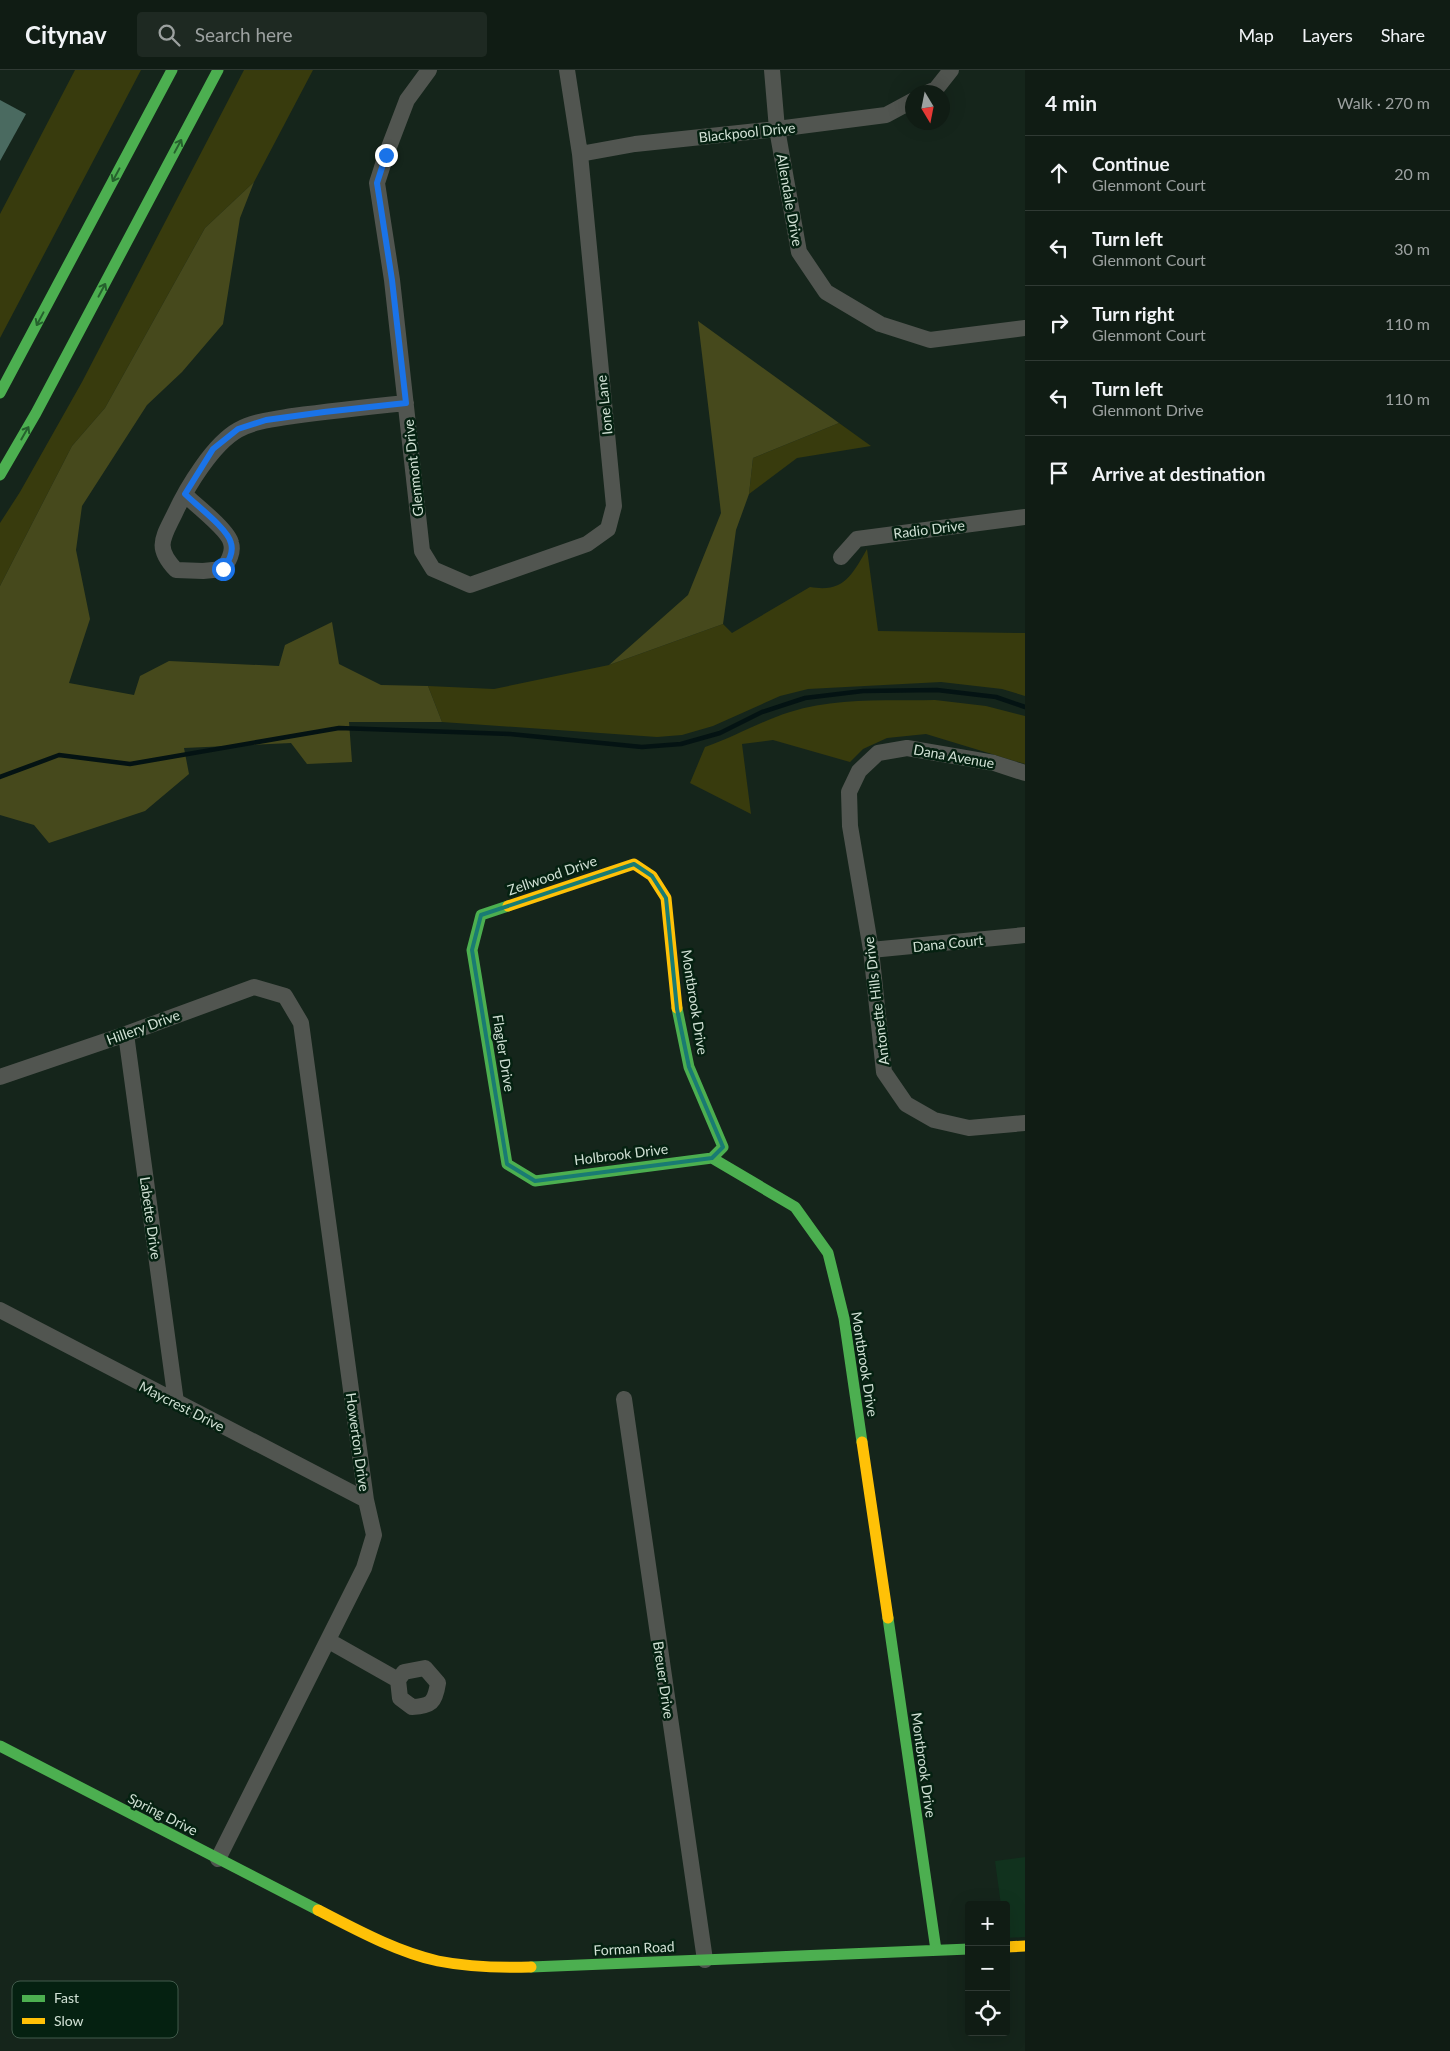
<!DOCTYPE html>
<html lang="en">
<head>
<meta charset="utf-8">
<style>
	:root { --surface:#101c14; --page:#1e2922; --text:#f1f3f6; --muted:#9ca1a0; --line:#303a34 }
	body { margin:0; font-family:Lato,sans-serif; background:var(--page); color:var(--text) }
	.controls { position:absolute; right:15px; bottom:15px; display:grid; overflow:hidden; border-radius:5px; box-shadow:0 5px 20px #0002 }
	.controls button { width:45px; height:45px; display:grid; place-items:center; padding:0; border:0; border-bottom:1px solid var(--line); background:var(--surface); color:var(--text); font:25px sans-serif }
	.compass { position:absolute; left:905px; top:15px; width:45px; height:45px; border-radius:50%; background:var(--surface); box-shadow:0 5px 20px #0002; rotate:170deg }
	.stop { position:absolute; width:15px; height:15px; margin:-11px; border:4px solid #1a73e8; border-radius:50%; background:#fff }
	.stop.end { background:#1a73e8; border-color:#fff; box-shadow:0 1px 5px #0008 }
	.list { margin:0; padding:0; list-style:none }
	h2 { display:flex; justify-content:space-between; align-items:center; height:65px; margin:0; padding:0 20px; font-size:21px }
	h2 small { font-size:16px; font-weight:400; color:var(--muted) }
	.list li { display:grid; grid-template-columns:32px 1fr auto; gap:15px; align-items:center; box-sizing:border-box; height:75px; padding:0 20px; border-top:1px solid var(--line) }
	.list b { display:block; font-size:19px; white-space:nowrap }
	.list p { margin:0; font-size:16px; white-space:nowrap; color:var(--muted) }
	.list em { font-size:16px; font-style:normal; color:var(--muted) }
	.icon { flex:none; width:28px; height:28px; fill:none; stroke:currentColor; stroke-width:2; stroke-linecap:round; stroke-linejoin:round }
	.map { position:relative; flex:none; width:1025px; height:1981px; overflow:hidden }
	header { display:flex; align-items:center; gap:30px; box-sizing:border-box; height:70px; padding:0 25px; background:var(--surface); border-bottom:1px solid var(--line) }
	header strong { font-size:24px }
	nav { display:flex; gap:28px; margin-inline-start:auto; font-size:18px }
	.search { width:350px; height:45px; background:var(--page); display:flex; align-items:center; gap:12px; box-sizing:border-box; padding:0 18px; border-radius:5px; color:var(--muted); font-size:19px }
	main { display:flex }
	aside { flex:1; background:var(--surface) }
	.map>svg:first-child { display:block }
</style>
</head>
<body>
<header>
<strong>Citynav</strong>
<div class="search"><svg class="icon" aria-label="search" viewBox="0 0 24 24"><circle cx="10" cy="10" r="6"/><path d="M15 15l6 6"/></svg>Search here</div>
<nav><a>Map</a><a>Layers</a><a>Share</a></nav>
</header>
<main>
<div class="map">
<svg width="1025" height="1981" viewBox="0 0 1025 1981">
	<rect width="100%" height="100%" fill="#15251b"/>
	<path fill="#11321e" d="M 1025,1787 L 1025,1867 L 1006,1868 L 1006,1835 L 1001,1835 L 995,1791 Z"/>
	<path fill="#383b0d" d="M 75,0 L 141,0 L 0,268 L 0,144 Z
		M 244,0 L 313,0 L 254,112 L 205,158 L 105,338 L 72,376 L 0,516 L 0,453 L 20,422 L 82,312 Z
		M 839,353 L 871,376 L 797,388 L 749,424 L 753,388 Z
		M 867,479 L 878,561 L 1025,563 L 1025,626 L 1002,619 L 941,612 L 808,619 L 780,626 L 713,656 L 682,665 L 657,667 L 442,652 L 428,616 L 494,619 L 609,595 L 723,554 L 732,563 L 810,517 C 844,523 852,505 867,479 Z
		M 935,630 L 986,636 L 1025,646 L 1025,694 L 926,664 L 887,668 L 863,679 L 850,692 L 773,670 L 742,674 L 751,744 L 690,713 L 705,677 C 734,667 761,651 790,642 C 836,627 888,631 935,630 Z"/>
	<path fill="#46491c" d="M 254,112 L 240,148 L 223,254 L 182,302 L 147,335 L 82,436 L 76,480 L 90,549 L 69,613 L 134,625 L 140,606 L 169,591 L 279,596 L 285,575 L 332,552 L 339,594 L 381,615 L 428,616 L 442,652 L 349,652 L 352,692 L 307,694 L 291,673 L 184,678 L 189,704 L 145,741 L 49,773 L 34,755 L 0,745 L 0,516 L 72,376 L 105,338 L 205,158 Z
		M 698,251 L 839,353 L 753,388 L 749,424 L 736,460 L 723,554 L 609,595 L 688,525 L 721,443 Z"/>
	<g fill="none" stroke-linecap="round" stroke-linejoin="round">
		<path stroke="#041313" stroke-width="4.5" d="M 0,707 L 59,685 L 130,694 L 339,658 L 510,664 L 642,677 L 681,674 L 720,663 L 762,642 L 805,628 L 863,621 L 937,620 L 996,627 L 1025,637"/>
	</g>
	<path fill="#4a6a60" d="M 0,30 L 26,44 L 0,91 Z"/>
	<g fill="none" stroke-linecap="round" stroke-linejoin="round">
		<path stroke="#515550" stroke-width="16" d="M 429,0 L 407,30 L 386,85 L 377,113 L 392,210 L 422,481 L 433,499 L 470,515 L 587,474 L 608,459 L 614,436 L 580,84 L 567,0
			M 772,0 L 777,59 L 799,182 L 826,222 L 880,254 L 930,270 L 1025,258
			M 929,22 L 936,19 L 951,0
			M 580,84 L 635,74 L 777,59 L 886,45 L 912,31
			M 185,425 C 195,434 229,461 231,473 C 234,483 228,492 223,499 L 203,501 L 176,500 C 154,477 163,468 175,443 C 187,417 213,374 238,360 C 254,351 275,349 293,346 C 331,341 368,337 406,333
			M 841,487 L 857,469 L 1025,447
			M 1025,703 L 994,693 L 907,678 L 878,683 L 859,701 L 849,722 L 850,756 L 871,880 L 884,1002 L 906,1034 L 934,1050 L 969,1058 L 1025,1053
			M 871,880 L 1025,865
			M 126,964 L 176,1332
			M 0,1007 L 126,964 L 254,917 L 285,926 L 301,953 L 366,1430 L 374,1465 L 364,1498 L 218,1789
			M 0,1240 L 366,1430
			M 624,1329 L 705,1890
			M 329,1571 L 398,1610
			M 425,1598 L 438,1613 C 435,1633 431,1636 412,1637 L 400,1628 L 398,1610 L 404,1602 Z"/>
		<path stroke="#4caf50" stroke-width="11" d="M 0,323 L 172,0
			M 0,405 L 36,343 L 218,0
			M 508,836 L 481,845 L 472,880 L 507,1094 L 535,1111 L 712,1088
			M 677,938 L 689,997 L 723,1077 L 712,1088 L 795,1137 L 828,1183 L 844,1248 L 862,1372
			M 888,1548 L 936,1880
			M 0,1676 L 318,1840
			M 531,1897 L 969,1879"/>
		<path stroke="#ffc107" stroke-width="11" d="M 508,836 L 634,794 L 652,806 L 666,828 L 677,938
			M 862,1372 L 888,1548
			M 318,1840 C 355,1859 397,1882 438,1891 C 468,1897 500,1898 531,1897
			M 1006,1877 L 1025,1876"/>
	</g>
	<defs><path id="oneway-shaft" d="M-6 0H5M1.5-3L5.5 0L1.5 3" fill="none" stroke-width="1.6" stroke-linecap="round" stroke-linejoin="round" transform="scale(1.25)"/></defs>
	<g stroke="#25612d">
		<use href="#oneway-shaft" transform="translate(178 76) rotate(-62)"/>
		<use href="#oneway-shaft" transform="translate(116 105) rotate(118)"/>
		<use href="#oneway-shaft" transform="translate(102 220) rotate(-62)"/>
		<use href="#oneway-shaft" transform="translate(40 249) rotate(118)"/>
		<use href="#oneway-shaft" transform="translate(25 363) rotate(-60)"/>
	</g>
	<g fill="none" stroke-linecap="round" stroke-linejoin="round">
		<path stroke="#1a73e8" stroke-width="6" d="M 223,499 C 228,492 234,483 231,473 C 228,459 196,435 185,424 L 213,379 L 238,359 L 266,350 L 324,342 L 406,333 L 392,210 L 377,113 L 386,85"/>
	</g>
	<path fill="none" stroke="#197b73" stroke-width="4" stroke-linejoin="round" d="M 634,794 L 652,806 L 666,828 L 677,939 L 689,997 L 723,1077 L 712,1088 L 535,1111 L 507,1094 L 472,880 L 481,845 Z"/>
	<g text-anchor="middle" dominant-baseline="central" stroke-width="5" stroke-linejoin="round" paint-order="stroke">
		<g font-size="14" fill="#d1e1d5" stroke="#052111">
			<text transform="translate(747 62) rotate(-6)">Blackpool Drive</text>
			<text transform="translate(790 130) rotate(80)">Allendale Drive</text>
			<text transform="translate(604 335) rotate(-96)">Ione Lane</text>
			<text transform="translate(413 398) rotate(-96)">Glenmont Drive</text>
			<text transform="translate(929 459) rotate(-7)">Radio Drive</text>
			<text transform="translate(954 686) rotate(10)">Dana Avenue</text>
			<text transform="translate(552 805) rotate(-19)">Zellwood Drive</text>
			<text transform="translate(948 873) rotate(-6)">Dana Court</text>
			<text transform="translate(876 931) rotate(-97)">Antonette Hills Drive</text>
			<text transform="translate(695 932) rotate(81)">Montbrook Drive</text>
			<text transform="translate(143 957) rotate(-20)">Hillery Drive</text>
			<text transform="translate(504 983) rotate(81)">Flagler Drive</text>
			<text transform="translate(621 1084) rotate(-7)">Holbrook Drive</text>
			<text transform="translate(151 1148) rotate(82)">Labette Drive</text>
			<text transform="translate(865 1294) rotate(81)">Montbrook Drive</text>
			<text transform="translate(182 1336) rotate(27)">Maycrest Drive</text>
			<text transform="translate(358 1372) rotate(82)">Howerton Drive</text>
			<text transform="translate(664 1610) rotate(82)">Breuer Drive</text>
			<text transform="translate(924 1695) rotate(82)">Montbrook Drive</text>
			<text transform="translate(163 1744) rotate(27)">Spring Drive</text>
			<text transform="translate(634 1878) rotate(-3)">Forman Road</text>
		</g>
	</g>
	<rect x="12" y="1911" width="166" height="57" rx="8" fill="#052111" stroke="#425b4c" stroke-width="1"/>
	<rect x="22" y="1925" width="23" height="7" fill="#4caf50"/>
	<rect x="22" y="1948" width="23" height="6" fill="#ffc107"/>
	<g font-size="14" fill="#d1e1d5">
		<text x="54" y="1933">Fast</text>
		<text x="54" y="1956">Slow</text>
	</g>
</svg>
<div class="controls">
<button>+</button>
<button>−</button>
<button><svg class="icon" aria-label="locate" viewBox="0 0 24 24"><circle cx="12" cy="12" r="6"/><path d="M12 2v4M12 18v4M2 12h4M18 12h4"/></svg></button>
</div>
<svg class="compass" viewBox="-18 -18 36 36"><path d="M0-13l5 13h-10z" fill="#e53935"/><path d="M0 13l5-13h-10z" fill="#9ca1a0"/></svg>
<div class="stop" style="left:223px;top:499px"></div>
<div class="stop end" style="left:386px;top:85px"></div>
</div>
<aside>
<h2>4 min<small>Walk · 270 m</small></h2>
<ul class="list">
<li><svg class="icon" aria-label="ahead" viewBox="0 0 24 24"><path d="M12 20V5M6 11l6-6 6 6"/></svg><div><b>Continue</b><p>Glenmont Court</p></div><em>20 m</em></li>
<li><svg class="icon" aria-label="left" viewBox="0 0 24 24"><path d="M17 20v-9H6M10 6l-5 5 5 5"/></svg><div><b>Turn left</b><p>Glenmont Court</p></div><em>30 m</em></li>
<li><svg class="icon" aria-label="right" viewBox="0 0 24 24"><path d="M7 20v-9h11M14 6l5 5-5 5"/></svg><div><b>Turn right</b><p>Glenmont Court</p></div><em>110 m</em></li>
<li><svg class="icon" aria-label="left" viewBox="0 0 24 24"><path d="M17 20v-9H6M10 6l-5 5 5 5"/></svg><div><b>Turn left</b><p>Glenmont Drive</p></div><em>110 m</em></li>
<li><svg class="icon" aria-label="arrive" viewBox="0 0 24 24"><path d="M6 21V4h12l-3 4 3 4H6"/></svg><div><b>Arrive at destination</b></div></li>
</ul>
</aside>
</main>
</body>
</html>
